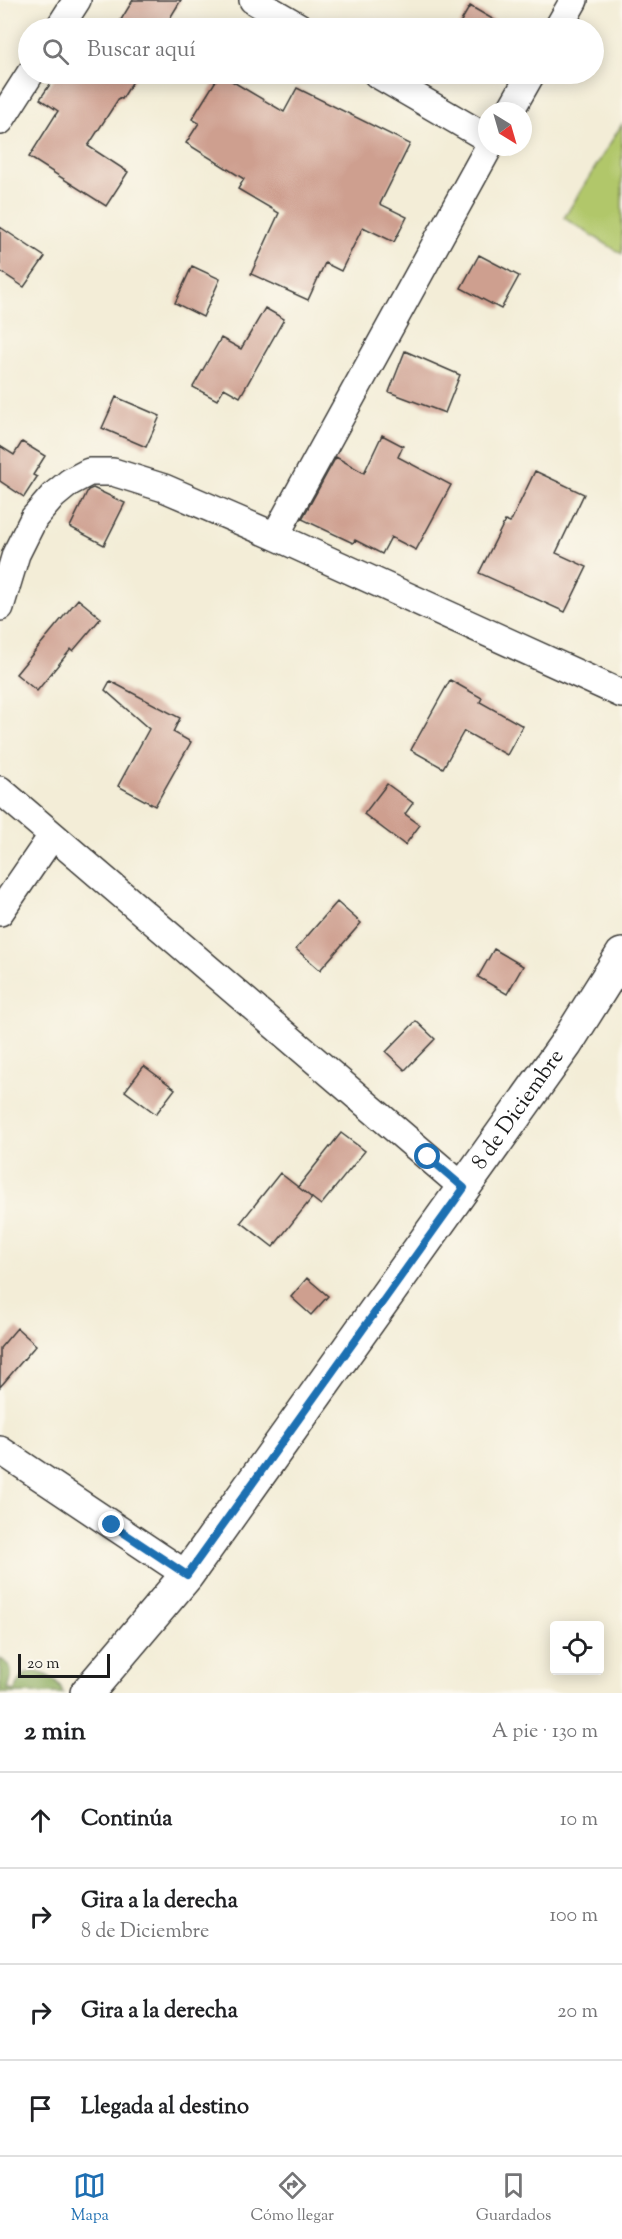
<!DOCTYPE html>
<html lang="es">
<head>
<meta charset="utf-8">
<style>
	:root { --surface:#fff; --page:#f6f6f6; --text:#202124; --muted:#757577; --line:#e0e0e0; --accent:#1f6fb2 }
	body { margin:0; font-family:"Sorts Mill Goudy",serif; background:var(--page); color:var(--text) }
	.controls { position:absolute; right:18px; bottom:18px; display:grid; overflow:hidden; border-radius:6px; box-shadow:0 3px 15px #0003 }
	.controls button { width:54px; height:54px; display:grid; place-items:center; padding:0; border:0; border-bottom:2px solid var(--line); background:var(--surface); color:var(--text); font:30px sans-serif }
	.compass { position:absolute; left:478px; top:102px; width:54px; height:54px; border-radius:50%; background:var(--surface); box-shadow:0 3px 15px #0003; rotate:143deg }
	.scale { position:absolute; left:18px; bottom:15px; width:92px; box-sizing:border-box; padding-left:6px; border:3px solid #1c1c1c; border-top:0; font-size:16px; line-height:21px; white-space:nowrap; color:#1c1c1c; -webkit-text-stroke:4px #fbf7ec; paint-order:stroke }
	.stop { position:absolute; width:18px; height:18px; margin:-14px; border:4px solid #1f6fb2; border-radius:50%; background:#fff }
	.stop.end { background:#1f6fb2; border-color:#fff; box-shadow:0 2px 6px #0008 }
	.list { margin:0; padding:0; list-style:none }
	h2 { display:flex; justify-content:space-between; align-items:center; height:78px; margin:0; padding:0 24px; font-size:26px }
	h2 small { font-size:20px; font-weight:400; color:var(--muted) }
	.list li { display:grid; grid-template-columns:39px 1fr auto; gap:18px; align-items:center; box-sizing:border-box; height:96px; padding:0 24px; border-top:2px solid var(--line) }
	.list b { display:block; font-size:22px; white-space:nowrap }
	.list p { margin:0; font-size:20px; white-space:nowrap; color:var(--muted) }
	.list em { font-size:20px; font-style:normal; color:var(--muted) }
	.icon { flex:none; width:33px; height:33px; fill:none; stroke:currentColor; stroke-width:2; stroke-linecap:round; stroke-linejoin:round }
	.map { position:relative; flex:none; width:622px; height:1693px; overflow:hidden }
	.search { position:absolute; background:var(--surface); box-shadow:0 3px 15px #0003; left:18px; right:18px; top:18px; height:66px; display:flex; align-items:center; gap:15px; box-sizing:border-box; padding:0 21px; border-radius:33px; color:var(--muted); font-size:22px }
	.sheet { height:462px; background:var(--surface) }
	nav { display:flex; justify-content:space-around; align-items:center; box-sizing:border-box; height:84px; border-top:2px solid var(--line); background:var(--surface); font-size:16px; color:var(--muted) }
	nav a { display:grid; justify-items:center; gap:3px }
	nav .on { color:var(--accent) }
	.map>svg:first-child { display:block }
</style>
</head>
<body>
<div class="map">
<svg width="622" height="1693" viewBox="0 0 622 1693">
	<rect width="100%" height="100%" fill="#fbf7ec"/>
	<filter id="ink" filterUnits="userSpaceOnUse"><feTurbulence type="fractalNoise" baseFrequency=".0167" numOctaves="2"/><feDisplacementMap in="SourceGraphic" scale="12" xChannelSelector="R" yChannelSelector="G"/><feConvolveMatrix kernelMatrix="1 2 1 2 8 2 1 2 1" color-interpolation-filters="sRGB"/></filter>
	<filter id="wash" filterUnits="userSpaceOnUse"><feTurbulence type="fractalNoise" baseFrequency=".008" numOctaves="4" result="noise"/><feDisplacementMap in="SourceGraphic" scale="24" xChannelSelector="R" yChannelSelector="G"/><feGaussianBlur stdDeviation="1.35" result="paint"/><feColorMatrix in="noise" values="0 0 0 0 0 0 0 0 0 0 0 0 0 0 0 0 0 1.4 0 .05"/><feComposite in="paint" operator="in"/></filter>
	<g filter="url(#wash)">
		<rect width="100%" height="100%" fill="#f3edd7"/>
		<path fill="#b1c76b" stroke="#667244" stroke-width="1.5" d="M 622,124 L 622,254 L 564,218 Z"/>
		<path fill="#8cac5f" stroke="#54643e" stroke-width="1.5" d="M 0,1659 C 14,1665 13,1677 8,1689 L 14,1691 C 19,1686 20,1675 29,1673 C 40,1669 61,1681 63,1693 L 0,1693 Z"/>
		<g id="blocks">
			<path fill="#ce9f8f" d="M 133,0 L 181,0 L 164,28 L 116,28 Z
				M 470,6 L 508,28 L 457,28 Z
				M 57,74 L 128,74 L 135,78 L 122,99 L 119,98 L 88,146 L 128,172 L 106,206 L 29,157 L 58,111 L 40,99 Z
				M 220,74 L 284,112 L 297,88 L 410,144 L 380,204 L 407,217 L 394,242 L 363,227 L 341,271 L 325,263 L 308,300 L 251,274 L 279,213 L 238,189 L 244,179 L 186,143 L 199,123 L 192,119 Z
				M 0,227 L 45,257 L 24,287 L 0,271 Z
				M 479,255 L 519,276 L 501,309 L 461,288 Z
				M 192,266 L 220,279 L 203,317 L 175,303 Z
				M 265,308 L 284,319 L 240,397 L 224,388 L 217,400 L 193,387 L 221,338 L 241,349 Z
				M 405,351 L 460,375 L 445,413 L 389,392 Z
				M 116,397 L 160,416 L 146,447 L 102,428 Z
				M 382,435 L 403,446 L 398,457 L 451,485 L 416,550 L 391,537 L 382,554 L 355,540 L 353,543 L 302,519 L 336,457 L 364,473 Z
				M 22,442 L 45,456 L 33,475 L 37,477 L 24,497 L 0,481 L 0,446 L 14,455 Z
				M 535,471 L 584,494 L 556,553 L 587,567 L 565,612 L 479,573 L 505,521 L 510,523 Z
				M 93,488 L 125,503 L 104,545 L 70,527 L 88,490 Z
				M 78,599 L 101,618 L 73,651 L 71,649 L 37,691 L 16,674 Z
				M 450,680 L 482,698 L 480,702 L 523,726 L 507,755 L 464,731 L 443,768 L 411,750 Z
				M 110,681 L 180,718 L 173,732 L 191,742 L 155,806 L 118,786 L 149,729 L 105,690 Z
				M 387,784 L 413,803 L 405,814 L 420,825 L 405,845 L 364,814 Z
				M 337,902 L 361,923 L 320,970 L 296,949 Z
				M 494,949 L 523,966 L 507,994 L 478,977 Z
				M 416,1021 L 435,1039 L 405,1070 L 386,1052 Z
				M 144,1066 L 175,1089 L 156,1114 L 125,1091 Z
				M 341,1133 L 365,1151 L 321,1205 L 298,1187 Z
				M 280,1173 L 312,1198 L 273,1247 L 241,1222 Z
				M 307,1278 L 328,1296 L 311,1315 L 291,1297 Z
				M 17,1328 L 36,1345 L 0,1387 L 0,1348 Z"/>
		</g>
	</g>
	<g filter="url(#ink)">
		<use href="#blocks" fill-opacity="0" stroke="#3c3b38" stroke-width="1.5"/>
		<g fill="none" stroke-linecap="round" stroke-linejoin="round">
			<defs>
				<path id="street" d="M 253,0 L 301,28
					M 59,28 L 77,0
					M 558,28 L 574,0
					M 377,74 L 487,138
					M 510,111 L 531,74
					M 0,121 L 30,74
					M 275,536 L 489,147
					M 0,607 L 16,554 L 34,518 L 53,496 L 70,482 L 89,472 L 113,472 L 164,488 L 275,536 L 622,694
					M 0,790 L 464,1188
					M 0,912 L 52,836
					M 0,1450 L 187,1575"/>
				<g id="secondary">
					<path id="s1" d="M 87,1693 L 187,1575 L 566,1044 L 622,955"/>
				</g>
			</defs>
			<use href="#street" stroke="#3c3b38" stroke-width="30"/>
			<use href="#secondary" stroke="#3c3b38" stroke-width="36"/>
			<use href="#street" stroke="#fff" stroke-width="27"/>
			<use href="#secondary" stroke="#fff" stroke-width="33"/>
		</g>
	</g>
	<g fill="none" stroke-linecap="round" stroke-linejoin="round" filter="url(#ink)">
		<path stroke="#1f6fb2" stroke-width="8" d="M 112,1525 L 187,1575 L 464,1188 L 428,1157"/>
	</g>
	<g text-anchor="middle" dominant-baseline="central" stroke-width="6" stroke-linejoin="round" paint-order="stroke">
		<g font-size="22" fill="#1c1c1c" stroke="#fbf7ec">
			<text stroke="none"><textPath href="#s1" startOffset="726">8 de Diciembre</textPath></text>
		</g>
	</g>
</svg>
<div class="controls">
<button><svg class="icon" aria-label="locate" viewBox="0 0 24 24"><circle cx="12" cy="12" r="6"/><path d="M12 2v4M12 18v4M2 12h4M18 12h4"/></svg></button>
</div>
<svg class="compass" viewBox="-18 -18 36 36"><path d="M0-13l5 13h-10z" fill="#e53935"/><path d="M0 13l5-13h-10z" fill="#757577"/></svg>
<div class="scale">20 m</div>
<div class="stop" style="left:428px;top:1157px"></div>
<div class="stop end" style="left:112px;top:1525px"></div>
<div class="search"><svg class="icon" aria-label="search" viewBox="0 0 24 24"><circle cx="10" cy="10" r="6"/><path d="M15 15l6 6"/></svg>Buscar aquí</div>
</div>
<section class="sheet">
<h2>2 min<small>A pie · 130 m</small></h2>
<ul class="list">
<li><svg class="icon" aria-label="ahead" viewBox="0 0 24 24"><path d="M12 20V5M6 11l6-6 6 6"/></svg><div><b>Continúa</b></div><em>10 m</em></li>
<li><svg class="icon" aria-label="right" viewBox="0 0 24 24"><path d="M7 20v-9h11M14 6l5 5-5 5"/></svg><div><b>Gira a la derecha</b><p>8 de Diciembre</p></div><em>100 m</em></li>
<li><svg class="icon" aria-label="right" viewBox="0 0 24 24"><path d="M7 20v-9h11M14 6l5 5-5 5"/></svg><div><b>Gira a la derecha</b></div><em>20 m</em></li>
<li><svg class="icon" aria-label="arrive" viewBox="0 0 24 24"><path d="M6 21V4h12l-3 4 3 4H6"/></svg><div><b>Llegada al destino</b></div></li>
</ul>
</section>
<nav>
<a class="on"><svg class="icon" aria-label="map" viewBox="0 0 24 24"><path d="M3 6l6-2 6 2 6-2v14l-6 2-6-2-6 2zM9 4v14M15 6v14"/></svg>Mapa</a>
<a><svg class="icon" aria-label="directions" viewBox="0 0 24 24"><path d="M12 3l9 9-9 9-9-9zM9 14v-3h6M13 9l2 2-2 2"/></svg>Cómo llegar</a>
<a><svg class="icon" aria-label="saved" viewBox="0 0 24 24"><path d="M7 4h10v16l-5-4-5 4z"/></svg>Guardados</a>
</nav>
</body>
</html>
